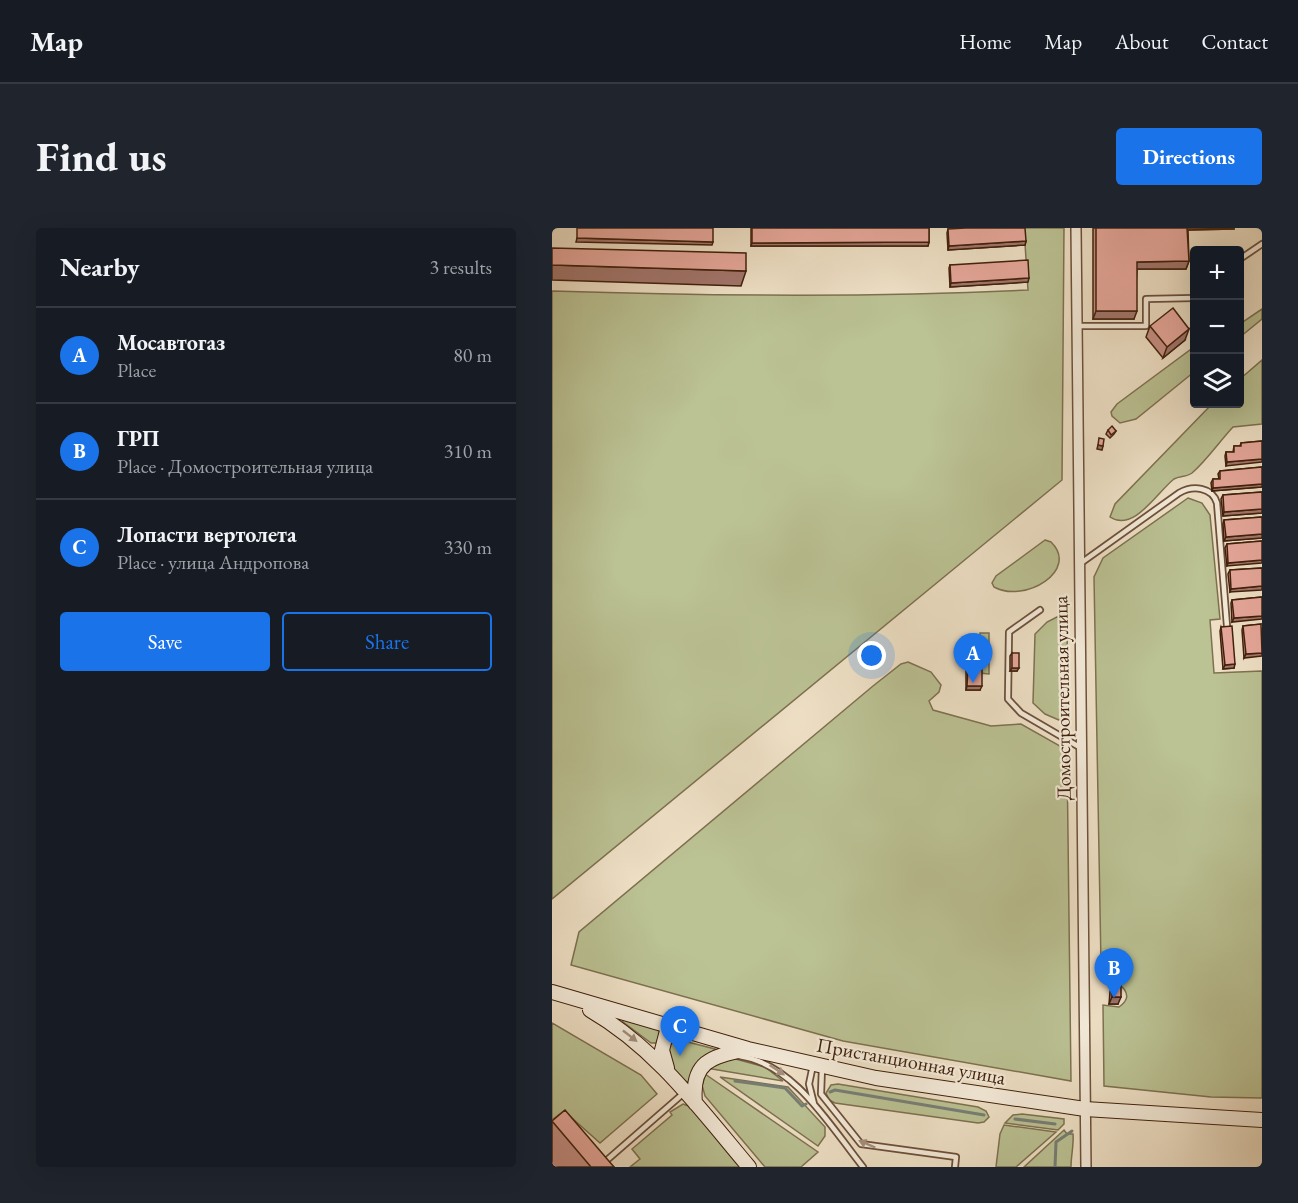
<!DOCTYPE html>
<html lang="en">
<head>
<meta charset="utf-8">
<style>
	:root { --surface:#171b24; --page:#20242c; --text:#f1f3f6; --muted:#9ea1a6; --line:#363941; --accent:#1a73e8 }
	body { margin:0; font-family:"EB Garamond",serif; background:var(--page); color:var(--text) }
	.controls { position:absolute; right:18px; top:18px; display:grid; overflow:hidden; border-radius:6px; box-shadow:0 6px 24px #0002 }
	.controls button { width:54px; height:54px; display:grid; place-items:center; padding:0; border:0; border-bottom:2px solid var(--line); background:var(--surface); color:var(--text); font:30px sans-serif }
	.you { position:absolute; left:320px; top:428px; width:21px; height:21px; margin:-15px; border:4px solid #fff; border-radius:50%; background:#1a73e8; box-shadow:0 0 0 9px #1a73e833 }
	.badge { display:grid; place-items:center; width:39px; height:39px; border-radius:50%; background:var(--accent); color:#fff; font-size:20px; font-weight:700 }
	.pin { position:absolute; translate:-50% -50px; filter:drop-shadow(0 2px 3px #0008) }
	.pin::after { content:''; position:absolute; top:32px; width:21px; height:18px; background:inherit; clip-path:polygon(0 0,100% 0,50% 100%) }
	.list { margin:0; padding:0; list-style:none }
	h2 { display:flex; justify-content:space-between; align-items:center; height:78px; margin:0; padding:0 24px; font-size:26px }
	h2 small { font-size:20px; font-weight:400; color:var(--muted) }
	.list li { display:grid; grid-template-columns:39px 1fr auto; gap:18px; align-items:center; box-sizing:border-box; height:96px; padding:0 24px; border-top:2px solid var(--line) }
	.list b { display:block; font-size:22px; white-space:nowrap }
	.list p { margin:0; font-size:20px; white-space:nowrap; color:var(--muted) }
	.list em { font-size:20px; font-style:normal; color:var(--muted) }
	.actions { display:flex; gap:12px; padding:18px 24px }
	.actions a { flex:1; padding:14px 0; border:2px solid var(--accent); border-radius:6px; text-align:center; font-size:21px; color:var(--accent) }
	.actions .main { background:var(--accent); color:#fff }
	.icon { flex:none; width:33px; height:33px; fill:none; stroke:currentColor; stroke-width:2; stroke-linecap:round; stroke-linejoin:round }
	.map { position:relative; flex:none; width:710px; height:939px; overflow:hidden; border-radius:6px }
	header { display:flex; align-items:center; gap:36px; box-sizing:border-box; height:84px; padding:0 30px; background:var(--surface); border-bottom:2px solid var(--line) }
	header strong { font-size:28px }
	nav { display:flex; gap:33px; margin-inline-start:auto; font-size:21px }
	.intro { display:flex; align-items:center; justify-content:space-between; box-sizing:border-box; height:144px; padding:0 36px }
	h1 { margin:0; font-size:42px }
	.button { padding:15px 27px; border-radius:6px; background:var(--accent); color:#fff; font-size:21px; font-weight:700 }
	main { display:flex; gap:36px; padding:0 36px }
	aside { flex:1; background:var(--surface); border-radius:6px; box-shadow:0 6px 24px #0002 }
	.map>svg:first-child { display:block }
</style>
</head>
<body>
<header>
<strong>Map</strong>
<nav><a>Home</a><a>Map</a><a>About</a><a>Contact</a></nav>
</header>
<div class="intro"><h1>Find us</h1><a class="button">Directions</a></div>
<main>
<aside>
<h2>Nearby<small>3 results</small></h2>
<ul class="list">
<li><span class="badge">A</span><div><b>Мосавтогаз</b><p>Place</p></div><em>80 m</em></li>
<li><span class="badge">B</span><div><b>ГРП</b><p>Place · Домостроительная улица</p></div><em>310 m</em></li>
<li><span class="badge">C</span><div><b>Лопасти вертолета</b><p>Place · улица Андропова</p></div><em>330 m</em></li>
</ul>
<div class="actions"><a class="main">Save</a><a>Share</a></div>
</aside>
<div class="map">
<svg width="710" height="939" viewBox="0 0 710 939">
	<rect width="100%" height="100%" fill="#efe1c7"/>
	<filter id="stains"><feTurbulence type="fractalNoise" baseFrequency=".00333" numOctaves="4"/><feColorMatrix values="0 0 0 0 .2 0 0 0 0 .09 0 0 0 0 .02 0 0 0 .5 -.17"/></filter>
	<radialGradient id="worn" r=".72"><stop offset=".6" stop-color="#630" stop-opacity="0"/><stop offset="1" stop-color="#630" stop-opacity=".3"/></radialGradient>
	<path fill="#bbc294" stroke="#7e7150" stroke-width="1.5" d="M 472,0 L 512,0 L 510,252 L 0,671 L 0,63 C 159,68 317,70 476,62 Z
		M 710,81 L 710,91 L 688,109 L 688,96 Z
		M 642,119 L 642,144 L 584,191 L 568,195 L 560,188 L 559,184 L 565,176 Z
		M 710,132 L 710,196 L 681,199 C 667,214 655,232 640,245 C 635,249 628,248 622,251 C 607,262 582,305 558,289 L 563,276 L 660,176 L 688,176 L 688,151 Z
		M 636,270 L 650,275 L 658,287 L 668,391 L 658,392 L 662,445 L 710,443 L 710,870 L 659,869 L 552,858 L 551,777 L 567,779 C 587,765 563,753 552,746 L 549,736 L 542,349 L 551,330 Z
		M 493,312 L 499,314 C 528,342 473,376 442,359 L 440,355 L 444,348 Z
		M 507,388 L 515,394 L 516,485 L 515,491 L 509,493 L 493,486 L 481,475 L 483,406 L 495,394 Z
		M 428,405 L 437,405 L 437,446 L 428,445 Z
		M 356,434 L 379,444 L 389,457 L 387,464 L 377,473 L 381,482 L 439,498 L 469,496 L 508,518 L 515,527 L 519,853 L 291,813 L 19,737 L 27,704 L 321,458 L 349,436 Z
		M 70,791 L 106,801 L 108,805 L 104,815 L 99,815 L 71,794 Z
		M 0,795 L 89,847 L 105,866 L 48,915 L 12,883 L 0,892 Z
		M 124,811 L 163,821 L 136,854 L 132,853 L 119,838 L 116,820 Z
		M 180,830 L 213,839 L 231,853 L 154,840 Z
		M 153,846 L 266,924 L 249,939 L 213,939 L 153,868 L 150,857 Z
		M 168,849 L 236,859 L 273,899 L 273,908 L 266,918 Z
		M 286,856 L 426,879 L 434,883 L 437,889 L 432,894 L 426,895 L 283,875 L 277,872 L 274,865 L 279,857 Z
		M 131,876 L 139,879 L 189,939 L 78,939 L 88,931 L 80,921 L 120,887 L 118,884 Z
		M 470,886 L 512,891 L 512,896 L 506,902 L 453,895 L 461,887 Z
		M 452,897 L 504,904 L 464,939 L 444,939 L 448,906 Z
		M 512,902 L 515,906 L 521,906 C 522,916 519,928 519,939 L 472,939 Z"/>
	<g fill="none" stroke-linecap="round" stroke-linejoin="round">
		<path stroke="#777e76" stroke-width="3" d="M 183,853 L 233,860 L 250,878 L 254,876
			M 278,864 L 283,862 L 432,887
			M 463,891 L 503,896
			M 503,939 L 504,914 L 520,903"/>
		<defs>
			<path id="service" d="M 688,31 L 710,16
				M 526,98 L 594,98 L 594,71 L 642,70
				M 529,335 L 627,265 C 641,257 660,259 665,275 L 675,398
				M 488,382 L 457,404 L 456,471 L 469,485 L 529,520
				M 187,828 C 243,836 278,898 311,939
				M 261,837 L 257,856 L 262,876
				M 270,839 L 269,866 L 309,916 L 404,929 L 403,939
				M 47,939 L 133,864"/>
			<path id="minor" d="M 524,0 L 534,939"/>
			<path id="secondary" d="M 0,764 L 196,821 L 324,850 L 533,881 L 710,892
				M 38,782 C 104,820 148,881 197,939
				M 115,840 L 110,822 L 116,799
				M 143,875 C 139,833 159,829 195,821"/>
		</defs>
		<use href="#service" stroke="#6c503b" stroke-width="8"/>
		<use href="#minor" stroke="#6c503b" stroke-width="12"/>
		<use href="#secondary" stroke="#40200c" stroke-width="16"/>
		<use href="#service" stroke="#f5ecdb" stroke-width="4.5"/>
		<use href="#minor" stroke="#f5ecdb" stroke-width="9"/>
		<use href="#secondary" stroke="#f5ecdb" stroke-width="14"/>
	</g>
	<path fill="#c79086" stroke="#40200c" stroke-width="1.5" d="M 199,0 L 377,0 L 377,14 L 376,18 L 199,18 Z
		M 541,0 L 682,0 L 682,1 L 636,2 L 637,33 L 634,41 L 585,41 L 582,91 L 541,91 Z
		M 396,1 L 474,13 L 473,17 L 396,22 L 395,5 Z
		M 398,37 L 476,54 L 398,59 L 397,40 Z
		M 598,98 L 633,112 L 611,130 L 594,109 Z
		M 556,202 L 564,203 L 562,206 L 558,210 L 554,206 Z
		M 710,213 L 674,238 L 673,228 L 674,224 L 681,224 L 682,218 L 688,218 L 689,215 Z
		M 710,239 L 710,259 L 660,263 L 659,255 L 661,251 L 667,251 L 666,246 L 668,243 Z
		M 710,264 L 710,285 L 671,288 L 669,271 L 671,267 Z
		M 710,289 L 710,310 L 672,313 L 671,296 L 672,292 Z
		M 710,313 L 675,338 L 673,320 L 675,316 Z
		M 710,340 L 678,364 L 676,346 L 678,342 Z
		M 710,369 L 680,394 L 679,375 L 680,372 Z
		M 709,396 L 692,430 L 690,402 L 691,398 Z
		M 669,399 L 682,440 L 671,441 L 668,403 Z
		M 460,425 L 465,443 L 458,443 L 458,428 Z
		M 416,438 L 428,462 L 414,462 L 414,441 Z
		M 560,757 L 566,776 L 557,776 L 558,764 Z
		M 0,893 L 62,939 L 2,939 L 0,937 Z"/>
	<path fill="#a2766d" stroke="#40200c" stroke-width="1.5" d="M 633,0 L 682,0 L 682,1 L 633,2 Z
		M 25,10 L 161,14 L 160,17 L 24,14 Z
		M 474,13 L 473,17 L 396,22 L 397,18 Z
		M 377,14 L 376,18 L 199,18 L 200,15 Z
		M 637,33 L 634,41 L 582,41 L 585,34 Z
		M 0,37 L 194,43 L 189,58 L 0,52 Z
		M 477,50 L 476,54 L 398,59 L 399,55 Z
		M 544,83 L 585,83 L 582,91 L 541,91 Z
		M 637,101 L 633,112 L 611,130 L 615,119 Z
		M 546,217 L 551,218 L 550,222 L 545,221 Z
		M 710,231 L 710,234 L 674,238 L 675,234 Z
		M 710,256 L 710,259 L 660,263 L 661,260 Z
		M 710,281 L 710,285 L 671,288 L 672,284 Z
		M 710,306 L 710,310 L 672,313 L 674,309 Z
		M 710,332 L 710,335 L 675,338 L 676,335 Z
		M 710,358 L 710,362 L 678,364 L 679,361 Z
		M 710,388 L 710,391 L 680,394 L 682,390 Z
		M 710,425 L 710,428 L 692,430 L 694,426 Z
		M 683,436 L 682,440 L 671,441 L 673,437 Z
		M 460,440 L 467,440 L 465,443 L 458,443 Z
		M 415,458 L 430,458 L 428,462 L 414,462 Z
		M 560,769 L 569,769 L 566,776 L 557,776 Z"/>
	<path fill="#e7a89c" stroke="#40200c" stroke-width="1.5" d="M 25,0 L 161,0 L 161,14 L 25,10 Z
		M 200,0 L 377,0 L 377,14 L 200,15 Z
		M 414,0 L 473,0 L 474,13 L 397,18 L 396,1 Z
		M 544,0 L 635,0 L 637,33 L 585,34 L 585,83 L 544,83 Z
		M 0,20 L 194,25 L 194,43 L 0,37 Z
		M 476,32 L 477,50 L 399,55 L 398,37 Z
		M 621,80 L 637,101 L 615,119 L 598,98 Z
		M 560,198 L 564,203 L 559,207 L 556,202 Z
		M 547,210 L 552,211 L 551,218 L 546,217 Z
		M 710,213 L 710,231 L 675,234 L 674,224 L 682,224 L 682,218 L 689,218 L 689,215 Z
		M 710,239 L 710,256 L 661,260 L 661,251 L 668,251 L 668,243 Z
		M 710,264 L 710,281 L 672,284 L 671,267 Z
		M 710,289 L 710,306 L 674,309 L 672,292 Z
		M 710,313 L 710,332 L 676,335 L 675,316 Z
		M 710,340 L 710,358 L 679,361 L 678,342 Z
		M 710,369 L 710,388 L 682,390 L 680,372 Z
		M 709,396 L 710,425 L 694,426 L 691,398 Z
		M 680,398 L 683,436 L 673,437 L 669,399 Z
		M 460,425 L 467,425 L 467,440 L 460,440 Z
		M 416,438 L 430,438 L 430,458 L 415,458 Z
		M 560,757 L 569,757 L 569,769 L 560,769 Z
		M 13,882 L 62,939 L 39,939 L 0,893 Z"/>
	<defs><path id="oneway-solid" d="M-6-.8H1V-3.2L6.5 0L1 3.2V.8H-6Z" transform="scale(1.5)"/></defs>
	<g fill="#a4907e">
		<use href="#oneway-solid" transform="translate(78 808) rotate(38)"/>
		<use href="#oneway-solid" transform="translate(225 842) rotate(34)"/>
		<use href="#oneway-solid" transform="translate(315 916) rotate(-157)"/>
	</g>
	<g text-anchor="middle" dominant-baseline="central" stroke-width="4.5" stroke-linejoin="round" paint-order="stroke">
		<g font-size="20" fill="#40200c" stroke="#f5ecdb">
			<text transform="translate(510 470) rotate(-91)">Домостроительная улица</text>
			<text transform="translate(359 833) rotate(10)">Пристанционная улица</text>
		</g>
	</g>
	<rect width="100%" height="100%" filter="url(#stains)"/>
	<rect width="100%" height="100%" fill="url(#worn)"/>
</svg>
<div class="controls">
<button>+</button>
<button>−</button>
<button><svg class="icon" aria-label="layers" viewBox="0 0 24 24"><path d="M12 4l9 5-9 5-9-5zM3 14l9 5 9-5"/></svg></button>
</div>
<div class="you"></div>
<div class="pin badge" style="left:421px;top:455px">A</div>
<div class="pin badge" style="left:562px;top:770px">B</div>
<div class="pin badge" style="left:128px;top:828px">C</div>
</div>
</main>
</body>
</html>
